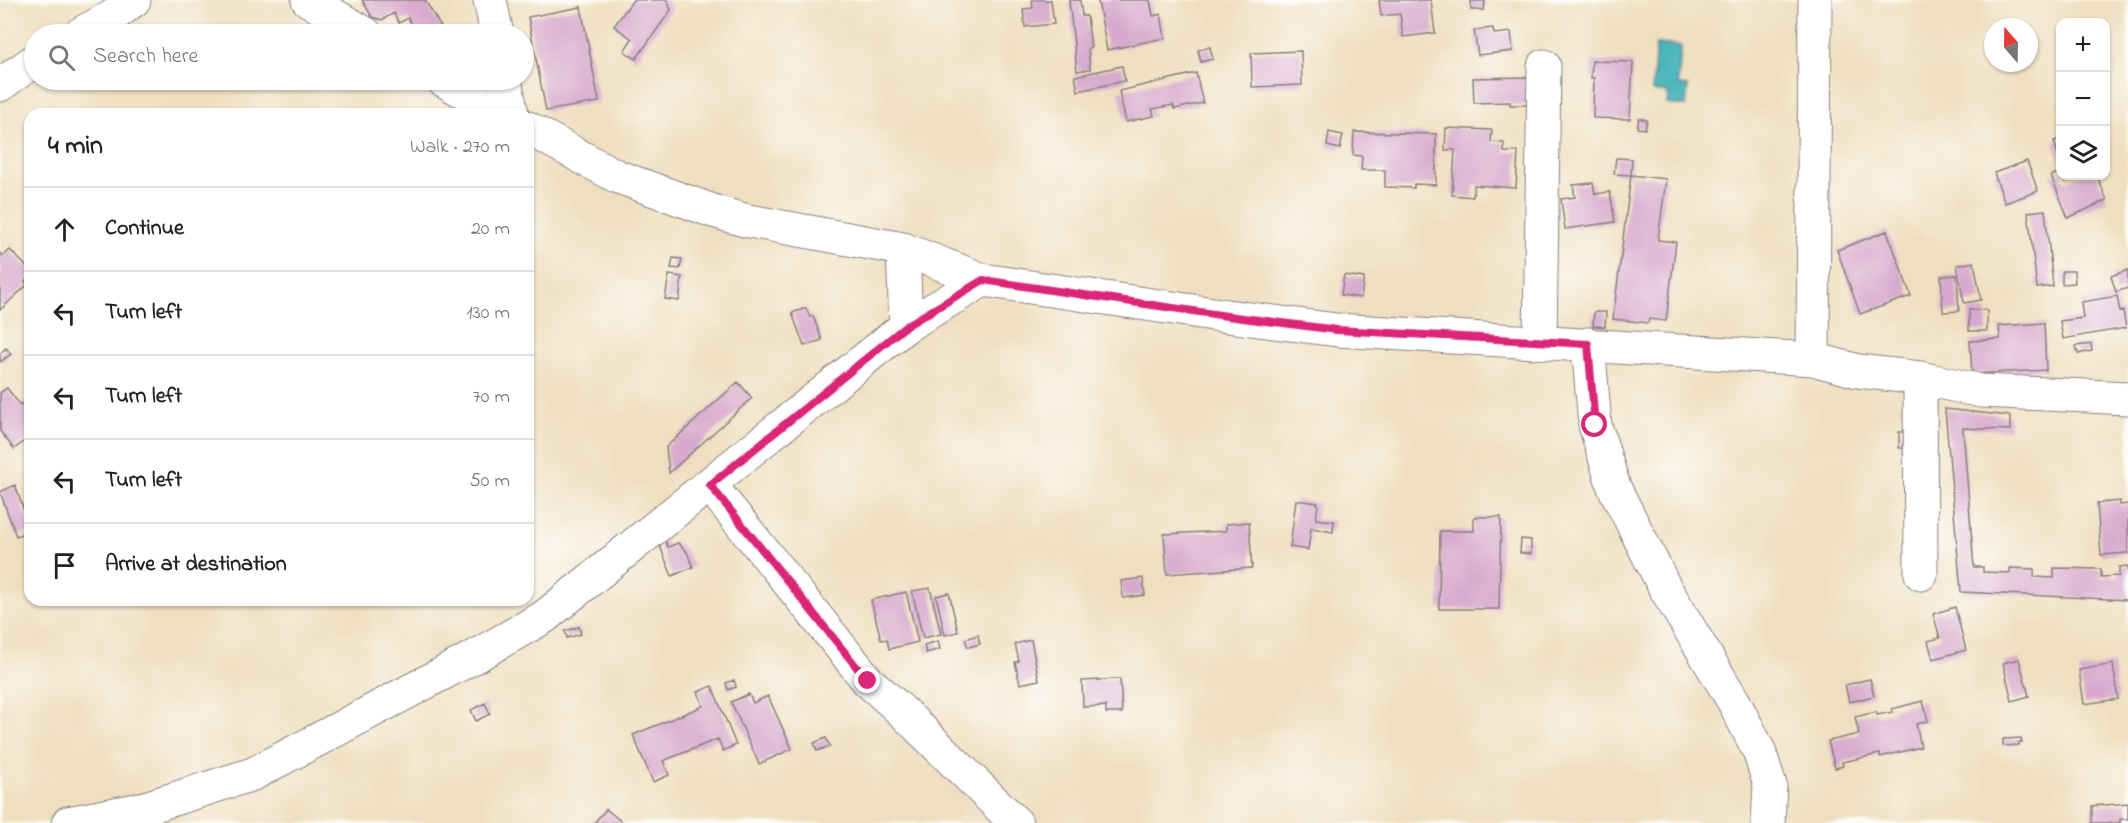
<!DOCTYPE html>
<html lang="en">
<head>
<meta charset="utf-8">
<style>
	:root { --surface:#fff; --page:#f6f6f6; --text:#222; --muted:#767676; --line:#e0e0e0 }
	body { margin:0; font-family:"Indie Flower",sans-serif; background:var(--page); color:var(--text) }
	.controls { position:absolute; right:18px; top:18px; display:grid; overflow:hidden; border-radius:12px; box-shadow:0 2px 4px #0004 }
	.controls button { width:54px; height:54px; display:grid; place-items:center; padding:0; border:0; border-bottom:2px solid var(--line); background:var(--surface); color:var(--text); font:30px sans-serif }
	.compass { position:absolute; left:1984px; top:18px; width:54px; height:54px; border-radius:50%; background:var(--surface); box-shadow:0 2px 4px #0004; rotate:340deg }
	.stop { position:absolute; width:18px; height:18px; margin:-14px; border:4px solid #db2777; border-radius:50%; background:#fff }
	.stop.end { background:#db2777; border-color:#fff; box-shadow:0 2px 6px #0008 }
	.list { margin:0; padding:0; list-style:none }
	h2 { display:flex; justify-content:space-between; align-items:center; height:78px; margin:0; padding:0 24px; font-size:26px }
	h2 small { font-size:20px; font-weight:400; color:var(--muted) }
	.list li { display:grid; grid-template-columns:39px 1fr auto; gap:18px; align-items:center; box-sizing:border-box; height:84px; padding:0 24px; border-top:2px solid var(--line) }
	.list b { display:block; font-size:22px; white-space:nowrap }
	.list em { font-size:20px; font-style:normal; color:var(--muted) }
	.icon { flex:none; width:33px; height:33px; fill:none; stroke:currentColor; stroke-width:2; stroke-linecap:round; stroke-linejoin:round }
	.map { position:relative; flex:none; width:2128px; height:823px; overflow:hidden }
	.search { position:absolute; background:var(--surface); box-shadow:0 2px 4px #0004; left:24px; top:24px; width:510px; height:66px; display:flex; align-items:center; gap:15px; box-sizing:border-box; padding:0 21px; border-radius:33px; color:var(--muted); font-size:22px }
	.panel { position:absolute; background:var(--surface); box-shadow:0 2px 4px #0004; left:24px; top:108px; width:510px; height:498px; border-radius:18px }
	.map>svg:first-child { display:block }
</style>
</head>
<body>
<div class="map">
<svg width="2128" height="823" viewBox="0 0 2128 823">
	<rect width="100%" height="100%" fill="#fdfcf7"/>
	<filter id="ink" filterUnits="userSpaceOnUse"><feTurbulence type="fractalNoise" baseFrequency=".0167" numOctaves="2"/><feDisplacementMap in="SourceGraphic" scale="12" xChannelSelector="R" yChannelSelector="G"/><feConvolveMatrix kernelMatrix="1 2 1 2 8 2 1 2 1" color-interpolation-filters="sRGB"/></filter>
	<filter id="wash" filterUnits="userSpaceOnUse"><feTurbulence type="fractalNoise" baseFrequency=".008" numOctaves="4" result="noise"/><feDisplacementMap in="SourceGraphic" scale="24" xChannelSelector="R" yChannelSelector="G"/><feGaussianBlur stdDeviation="1.35" result="paint"/><feColorMatrix in="noise" values="0 0 0 0 0 0 0 0 0 0 0 0 0 0 0 0 0 1.4 0 .05"/><feComposite in="paint" operator="in"/></filter>
	<g filter="url(#wash)">
		<rect width="100%" height="100%" fill="#efdfc0"/>
		<path fill="#43b3b9" stroke="#326a7a" stroke-width="1.5" d="M 1656,44 L 1681,46 L 1678,85 L 1688,86 L 1686,106 L 1667,104 L 1668,93 L 1652,91 Z"/>
		<g id="blocks">
			<path fill="#d8abce" d="M 362,0 L 425,0 L 442,29 L 432,34 L 417,34 L 408,18 L 399,23 L 394,13 L 382,20 L 372,17 Z
				M 633,0 L 667,0 L 671,10 L 636,59 L 624,51 L 632,39 L 614,26 Z
				M 1032,0 L 1051,0 L 1054,24 L 1025,27 L 1023,9 L 1033,8 Z
				M 1069,0 L 1080,0 L 1082,16 L 1087,16 L 1091,48 L 1088,48 L 1090,69 L 1077,71 Z
				M 1099,0 L 1150,0 L 1153,16 L 1161,14 L 1165,38 L 1107,50 L 1098,1 Z
				M 1379,0 L 1431,0 L 1435,33 L 1403,37 L 1400,14 L 1381,16 Z
				M 1471,1 L 1485,1 L 1484,10 L 1471,10 Z
				M 581,7 L 599,102 L 546,111 L 528,17 Z
				M 1493,28 L 1494,34 L 1511,32 L 1513,51 L 1478,55 L 1474,30 Z
				M 1210,47 L 1213,59 L 1201,62 L 1198,50 Z
				M 1301,51 L 1302,85 L 1252,87 L 1251,53 Z
				M 1592,61 L 1633,62 L 1630,119 L 1593,118 L 1594,78 L 1591,78 Z
				M 1122,66 L 1125,81 L 1078,91 L 1075,76 Z
				M 1196,73 L 1203,103 L 1174,109 L 1173,105 L 1152,109 L 1154,116 L 1126,122 L 1119,91 Z
				M 1531,77 L 1531,105 L 1510,105 L 1510,102 L 1474,103 L 1473,78 Z
				M 1639,118 L 1647,120 L 1645,129 L 1637,128 Z
				M 1446,128 L 1492,130 L 1491,142 L 1504,143 L 1504,152 L 1518,152 L 1516,188 L 1474,185 L 1473,197 L 1452,195 L 1455,150 L 1445,150 Z
				M 1329,132 L 1343,135 L 1340,149 L 1327,146 Z
				M 1354,132 L 1436,134 L 1436,185 L 1414,184 L 1414,188 L 1385,187 L 1385,170 L 1361,170 L 1362,156 L 1353,155 Z
				M 2060,139 L 2060,159 L 2059,159 L 2054,141 Z
				M 1616,158 L 1632,159 L 1631,175 L 1614,174 Z
				M 2027,161 L 2038,191 L 2005,203 L 1994,173 Z
				M 2060,172 L 2065,182 L 2080,176 L 2097,176 L 2107,200 L 2068,218 L 2051,176 Z
				M 1631,175 L 1666,179 L 1658,240 L 1676,242 L 1666,321 L 1649,319 L 1648,323 L 1613,319 Z
				M 1593,183 L 1595,194 L 1610,192 L 1615,222 L 1565,229 L 1561,199 L 1575,197 L 1573,185 Z
				M 2045,210 L 2053,286 L 2037,288 L 2028,212 Z
				M 1887,231 L 1911,296 L 1860,314 L 1837,250 Z
				M 10,250 L 30,270 L 30,276 L 25,281 L 27,285 L 0,310 L 0,253 L 3,256 Z
				M 673,258 L 682,259 L 680,269 L 671,268 Z
				M 1974,262 L 1981,300 L 1964,303 L 1957,265 Z
				M 2128,270 L 2128,288 L 2116,292 L 2111,276 Z
				M 2062,271 L 2074,271 L 2075,283 L 2062,284 Z
				M 669,275 L 682,277 L 679,301 L 665,299 Z
				M 1344,275 L 1364,278 L 1361,298 L 1341,295 Z
				M 1957,275 L 1959,311 L 1943,312 L 1941,276 Z
				M 2117,296 L 2120,312 L 2123,311 L 2126,328 L 2063,339 L 2060,321 L 2083,318 L 2081,302 Z
				M 806,308 L 810,317 L 813,316 L 822,340 L 804,346 L 792,313 Z
				M 1969,310 L 1987,310 L 1987,331 L 1969,331 Z
				M 1594,312 L 1606,312 L 1605,327 L 1593,326 Z
				M 2044,323 L 2046,370 L 1972,374 L 1970,341 L 2000,339 L 1999,326 Z
				M 2091,344 L 2092,351 L 2078,354 L 2076,346 Z
				M 6,348 L 11,354 L 0,362 L 0,353 Z
				M 738,382 L 752,398 L 669,473 L 666,447 Z
				M 7,388 L 20,405 L 26,401 L 30,406 L 30,437 L 14,449 L 0,431 L 0,393 Z
				M 1945,409 L 2010,416 L 2010,430 L 1963,428 L 1974,567 L 1983,567 L 1983,572 L 2010,573 L 2010,568 L 2034,569 L 2034,577 L 2054,578 L 2054,568 L 2101,569 L 2101,577 L 2119,576 L 2119,567 L 2128,566 L 2128,600 L 1961,592 Z
				M 1899,432 L 1914,432 L 1913,448 L 1899,448 Z
				M 15,485 L 30,528 L 30,531 L 16,536 L 0,492 Z
				M 1296,500 L 1318,503 L 1316,519 L 1334,521 L 1333,532 L 1311,528 L 1308,550 L 1290,547 Z
				M 2120,501 L 2120,505 L 2128,504 L 2128,553 L 2101,555 L 2097,503 Z
				M 1474,517 L 1501,517 L 1499,609 L 1439,609 L 1440,531 L 1474,531 Z
				M 1249,522 L 1252,568 L 1167,574 L 1164,534 L 1226,531 L 1226,524 Z
				M 664,539 L 668,547 L 678,543 L 687,552 L 693,567 L 672,576 L 658,541 Z
				M 1521,539 L 1531,540 L 1531,554 L 1520,553 Z
				M 1143,578 L 1145,595 L 1123,598 L 1121,581 Z
				M 930,588 L 941,634 L 923,638 L 912,591 Z
				M 906,592 L 918,642 L 889,649 L 887,639 L 881,640 L 871,600 Z
				M 949,593 L 958,632 L 945,635 L 936,596 Z
				M 1955,607 L 1966,650 L 1933,659 L 1928,641 L 1940,638 L 1933,614 Z
				M 579,627 L 581,634 L 567,638 L 565,631 Z
				M 978,635 L 980,644 L 968,647 L 965,639 Z
				M 1031,640 L 1039,680 L 1020,684 L 1015,662 L 1019,661 L 1015,644 Z
				M 938,641 L 940,649 L 926,653 L 924,645 Z
				M 2019,659 L 2029,696 L 2012,701 L 2003,663 Z
				M 2113,664 L 2118,699 L 2084,704 L 2079,670 Z
				M 1120,679 L 1122,713 L 1106,713 L 1106,706 L 1083,707 L 1082,681 Z
				M 1870,679 L 1874,696 L 1849,702 L 1845,685 Z
				M 734,680 L 736,687 L 728,690 L 726,683 Z
				M 712,686 L 736,745 L 723,751 L 718,739 L 663,761 L 669,775 L 653,782 L 633,735 L 703,706 L 698,692 Z
				M 749,694 L 753,703 L 768,696 L 792,749 L 759,764 L 731,702 Z
				M 1923,701 L 1928,721 L 1916,724 L 1921,747 L 1880,757 L 1880,754 L 1842,762 L 1843,766 L 1835,768 L 1828,741 L 1859,734 L 1855,717 L 1876,712 L 1877,715 L 1893,712 L 1892,709 Z
				M 485,703 L 490,714 L 476,721 L 471,710 Z
				M 826,738 L 830,746 L 817,751 L 814,743 Z
				M 2021,738 L 2022,742 L 2019,742 L 2019,745 L 2003,746 L 2003,739 Z
				M 2128,803 L 2128,819 L 2120,819 L 2120,823 L 2092,823 L 2092,806 Z
				M 606,809 L 623,823 L 594,823 Z"/>
		</g>
	</g>
	<g filter="url(#ink)">
		<use href="#blocks" fill-opacity="0" stroke="#88807e" stroke-width="1.5"/>
		<g fill="none" stroke-linecap="round" stroke-linejoin="round">
			<defs>
				<path id="minor" d="M 308,0 L 366,34
					M 490,0 L 497,34
					M 80,34 L 113,16 L 134,0
					M 443,80 L 503,114
					M 505,80 L 512,114
					M 0,85 L 34,61
					M 903,249 L 906,326
					M 983,280 L 1227,316 L 1337,330 L 1813,359 L 1858,371 L 1920,378 L 1981,391 L 2128,398
					M 1540,342 L 1544,66
					M 1588,344 L 1595,425 L 1614,487 L 1665,588 L 1734,702 L 1759,751 L 1770,785 L 1768,823
					M 1813,359 L 1815,0
					M 1920,378 L 1921,574
					M 710,485 L 868,681 L 905,714 L 1016,823
					M 68,823 L 142,809 L 253,774 L 472,658 L 544,617 L 906,326 L 983,280 L 903,249 L 744,220 L 713,211 L 616,176 L 528,128"/>
			</defs>
			<use href="#minor" stroke="#88807e" stroke-width="35"/>
			<use href="#minor" stroke="#fff" stroke-width="33"/>
		</g>
	</g>
	<g fill="none" stroke-linecap="round" stroke-linejoin="round" filter="url(#ink)">
		<path stroke="#db2777" stroke-width="8" d="M 868,681 L 710,485 L 906,326 L 983,280 L 1227,316 L 1337,330 L 1588,344 L 1595,425"/>
	</g>
</svg>
<div class="controls">
<button>+</button>
<button>−</button>
<button><svg class="icon" aria-label="layers" viewBox="0 0 24 24"><path d="M12 4l9 5-9 5-9-5zM3 14l9 5 9-5"/></svg></button>
</div>
<svg class="compass" viewBox="-18 -18 36 36"><path d="M0-13l5 13h-10z" fill="#e53935"/><path d="M0 13l5-13h-10z" fill="#767676"/></svg>
<div class="stop" style="left:1595px;top:425px"></div>
<div class="stop end" style="left:868px;top:681px"></div>
<div class="search"><svg class="icon" aria-label="search" viewBox="0 0 24 24"><circle cx="10" cy="10" r="6"/><path d="M15 15l6 6"/></svg>Search here</div>
<section class="panel">
<h2>4 min<small>Walk · 270 m</small></h2>
<ul class="list">
<li><svg class="icon" aria-label="ahead" viewBox="0 0 24 24"><path d="M12 20V5M6 11l6-6 6 6"/></svg><div><b>Continue</b></div><em>20 m</em></li>
<li><svg class="icon" aria-label="left" viewBox="0 0 24 24"><path d="M17 20v-9H6M10 6l-5 5 5 5"/></svg><div><b>Turn left</b></div><em>130 m</em></li>
<li><svg class="icon" aria-label="left" viewBox="0 0 24 24"><path d="M17 20v-9H6M10 6l-5 5 5 5"/></svg><div><b>Turn left</b></div><em>70 m</em></li>
<li><svg class="icon" aria-label="left" viewBox="0 0 24 24"><path d="M17 20v-9H6M10 6l-5 5 5 5"/></svg><div><b>Turn left</b></div><em>50 m</em></li>
<li><svg class="icon" aria-label="arrive" viewBox="0 0 24 24"><path d="M6 21V4h12l-3 4 3 4H6"/></svg><div><b>Arrive at destination</b></div></li>
</ul>
</section>
</div>
</body>
</html>
